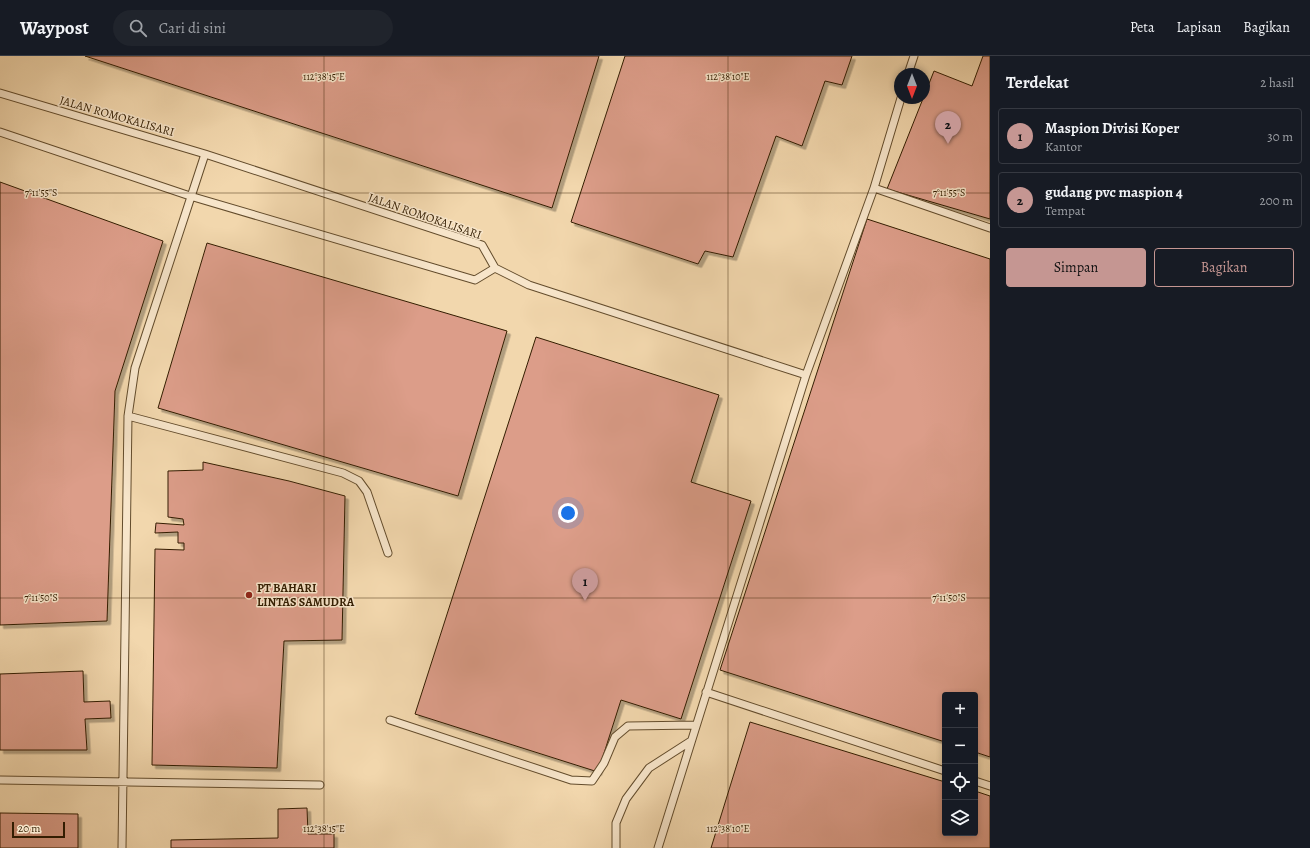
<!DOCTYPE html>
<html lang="id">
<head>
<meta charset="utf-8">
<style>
	:root { --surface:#171b24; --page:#20242c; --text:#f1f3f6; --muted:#9ea1a6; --line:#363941; --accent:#c59692 }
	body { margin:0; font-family:Alegreya,serif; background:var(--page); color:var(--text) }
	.controls { position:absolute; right:12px; bottom:12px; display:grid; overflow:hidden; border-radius:4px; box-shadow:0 2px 6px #0003 }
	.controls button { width:36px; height:36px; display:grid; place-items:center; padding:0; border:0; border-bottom:1px solid var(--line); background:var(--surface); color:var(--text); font:20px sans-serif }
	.compass { position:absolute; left:894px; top:12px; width:36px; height:36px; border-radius:50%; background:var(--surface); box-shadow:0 2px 6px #0003; rotate:180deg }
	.scale { position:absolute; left:12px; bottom:10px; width:53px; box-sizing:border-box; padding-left:4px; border:2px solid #331d01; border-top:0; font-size:11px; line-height:14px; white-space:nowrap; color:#331d01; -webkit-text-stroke:3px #f7e5ca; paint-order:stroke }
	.you { position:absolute; left:568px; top:457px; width:14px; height:14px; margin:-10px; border:3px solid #fff; border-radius:50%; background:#1a73e8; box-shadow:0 0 0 6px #1a73e833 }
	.badge { display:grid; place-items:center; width:26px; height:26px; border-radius:50%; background:var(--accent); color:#111; font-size:13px; font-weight:700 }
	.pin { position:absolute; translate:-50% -33px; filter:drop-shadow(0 1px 2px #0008) }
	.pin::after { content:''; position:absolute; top:21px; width:14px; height:12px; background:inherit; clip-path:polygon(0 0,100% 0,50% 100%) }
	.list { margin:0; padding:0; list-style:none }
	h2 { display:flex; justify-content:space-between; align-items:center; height:52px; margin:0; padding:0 16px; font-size:17px }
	h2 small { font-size:13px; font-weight:400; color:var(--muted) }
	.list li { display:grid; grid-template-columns:26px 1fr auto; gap:12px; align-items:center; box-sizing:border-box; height:56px; margin:0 8px 8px; padding:0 8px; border:1px solid var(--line); border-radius:4px }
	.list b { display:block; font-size:15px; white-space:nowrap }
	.list p { margin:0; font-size:13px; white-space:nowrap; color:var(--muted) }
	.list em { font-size:13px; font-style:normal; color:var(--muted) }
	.actions { display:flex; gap:8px; padding:12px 16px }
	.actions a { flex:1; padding:9px 0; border:1px solid var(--accent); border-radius:4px; text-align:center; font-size:14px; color:var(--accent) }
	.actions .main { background:var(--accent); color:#111 }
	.icon { flex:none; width:22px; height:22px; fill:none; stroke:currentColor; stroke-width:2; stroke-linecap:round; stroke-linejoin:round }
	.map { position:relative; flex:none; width:990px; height:792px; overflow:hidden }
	header { display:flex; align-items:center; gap:24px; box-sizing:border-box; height:56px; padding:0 20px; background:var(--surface); border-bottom:1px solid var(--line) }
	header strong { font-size:19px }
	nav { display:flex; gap:22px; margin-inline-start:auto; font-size:14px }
	.search { width:280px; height:36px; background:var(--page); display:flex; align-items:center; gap:10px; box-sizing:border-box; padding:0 14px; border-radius:22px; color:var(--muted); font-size:15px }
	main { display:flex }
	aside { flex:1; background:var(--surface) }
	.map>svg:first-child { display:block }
</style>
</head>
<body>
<header>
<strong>Waypost</strong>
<div class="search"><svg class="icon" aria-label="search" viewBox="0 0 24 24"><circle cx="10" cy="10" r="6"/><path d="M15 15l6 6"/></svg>Cari di sini</div>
<nav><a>Peta</a><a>Lapisan</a><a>Bagikan</a></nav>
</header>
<main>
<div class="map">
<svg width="990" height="792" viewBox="0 0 990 792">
	<defs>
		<filter id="shadow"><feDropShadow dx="3.5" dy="3.5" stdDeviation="0" flood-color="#0004"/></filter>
	</defs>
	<rect width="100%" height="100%" fill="#f2d7ad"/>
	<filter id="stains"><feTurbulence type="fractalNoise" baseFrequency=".005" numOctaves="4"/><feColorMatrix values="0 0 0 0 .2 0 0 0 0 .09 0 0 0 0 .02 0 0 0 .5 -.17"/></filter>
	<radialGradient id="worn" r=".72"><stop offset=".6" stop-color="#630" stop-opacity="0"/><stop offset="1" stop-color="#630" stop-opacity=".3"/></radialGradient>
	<path fill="#dc9d89" stroke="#331d01" filter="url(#shadow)" d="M 85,0 L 599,0 L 552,152 Z
		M 625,0 L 852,0 L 842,29 L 825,25 L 802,90 L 776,80 L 733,201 L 705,195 L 698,208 L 571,166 Z
		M 983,0 L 990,0 L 990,163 L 887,133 L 934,15 L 972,30 Z
		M 0,126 L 163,185 L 115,335 L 107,565 L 0,569 Z
		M 867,163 L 990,203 L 990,701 L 975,696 L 975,639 L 945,639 L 945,686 L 720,614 Z
		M 207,187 L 507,275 L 458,440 L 158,352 Z
		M 536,281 L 719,339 L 691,426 L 751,445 L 681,663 L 621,644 L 598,716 L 415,658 Z
		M 203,406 L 289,425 L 345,440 L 342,584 L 284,585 L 277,712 L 152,709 L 155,493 L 184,494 L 184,487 L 178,487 L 178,476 L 155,477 L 156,467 L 184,469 L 183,463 L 168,461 L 168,415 L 203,414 Z
		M 83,615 L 84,646 L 110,645 L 111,662 L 85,663 L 87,694 L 0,694 L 0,618 Z
		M 750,666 L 945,726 L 945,777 L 975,777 L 975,735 L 990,740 L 990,792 L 711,792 Z
		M 307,752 L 308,778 L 334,778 L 334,792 L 171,792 L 171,784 L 278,782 L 278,753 Z
		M 0,757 L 78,758 L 78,792 L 0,792 Z"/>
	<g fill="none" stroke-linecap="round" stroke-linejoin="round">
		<defs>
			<path id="service" d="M 908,18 L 914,0
				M 0,37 L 205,98 L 482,189 L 495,212
				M 0,76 L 190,140 L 475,224 L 495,212
				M 874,132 L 990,172
				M 495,212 L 529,229 L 806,319
				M 128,360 L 343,417 L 359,425 L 367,436 L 388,497
				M 706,636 L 945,715
				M 390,664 L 571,724 L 592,725 L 604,707 L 615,681 L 628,670 L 696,669
				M 0,724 L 320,729
				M 975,725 L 990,730
				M 122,792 L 128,360 L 135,312 L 205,98
				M 616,792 L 616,767 L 626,743 L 649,712 L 691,685
				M 658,792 L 806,319 L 874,132 L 901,42"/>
		</defs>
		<use href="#service" stroke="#634c2c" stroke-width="9"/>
		<use href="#service" stroke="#f7e5ca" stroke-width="7"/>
	</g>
	<path fill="none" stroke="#331d01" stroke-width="1" stroke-opacity="0.45" d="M 324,0 L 324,792M 728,0 L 728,792M 0,137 L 990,137M 0,542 L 990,542"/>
	<circle fill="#8f2418" stroke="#f7e5ca" stroke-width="1.5" cx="249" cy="539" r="4"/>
	<g text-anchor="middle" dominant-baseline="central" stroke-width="3" stroke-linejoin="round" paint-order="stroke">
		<g font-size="12" fill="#331d01" stroke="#f7e5ca">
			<text transform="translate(117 60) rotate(16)">JALAN ROMOKALISARI</text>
			<text transform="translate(425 160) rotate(19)">JALAN ROMOKALISARI</text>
		</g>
		<g font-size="12" font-weight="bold" fill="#331d01" stroke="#f7e5ca" text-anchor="start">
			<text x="257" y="532">PT BAHARI<tspan x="257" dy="14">LINTAS SAMUDRA</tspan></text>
		</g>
	</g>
	<g font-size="10" text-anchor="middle" fill="#331d01" stroke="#f7e5ca" stroke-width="3" stroke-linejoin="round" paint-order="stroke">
		<text x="324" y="24">112°38'15"E</text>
		<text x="728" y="24">112°38'10"E</text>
		<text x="949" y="140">7°11'55"S</text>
		<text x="41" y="140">7°11'55"S</text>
		<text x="949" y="545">7°11'50"S</text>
		<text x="41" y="545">7°11'50"S</text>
		<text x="324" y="776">112°38'15"E</text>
		<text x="728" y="776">112°38'10"E</text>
	</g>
	<rect width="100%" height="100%" filter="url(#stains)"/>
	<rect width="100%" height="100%" fill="url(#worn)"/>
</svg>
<div class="controls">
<button>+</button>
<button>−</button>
<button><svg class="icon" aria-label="locate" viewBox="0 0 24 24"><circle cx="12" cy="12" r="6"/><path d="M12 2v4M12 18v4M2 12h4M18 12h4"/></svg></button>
<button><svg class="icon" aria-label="layers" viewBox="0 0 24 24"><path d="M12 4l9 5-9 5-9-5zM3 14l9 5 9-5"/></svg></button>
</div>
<svg class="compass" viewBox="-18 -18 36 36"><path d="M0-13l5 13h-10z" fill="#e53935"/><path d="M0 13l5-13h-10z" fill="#9ea1a6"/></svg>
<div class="scale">20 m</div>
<div class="you"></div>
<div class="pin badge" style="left:585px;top:545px">1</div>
<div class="pin badge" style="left:948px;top:88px">2</div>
</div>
<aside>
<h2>Terdekat<small>2 hasil</small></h2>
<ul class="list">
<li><span class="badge">1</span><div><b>Maspion Divisi Koper</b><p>Kantor</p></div><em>30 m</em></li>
<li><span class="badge">2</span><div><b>gudang pvc maspion 4</b><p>Tempat</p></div><em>200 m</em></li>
</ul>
<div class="actions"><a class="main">Simpan</a><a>Bagikan</a></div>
</aside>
</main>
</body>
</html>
